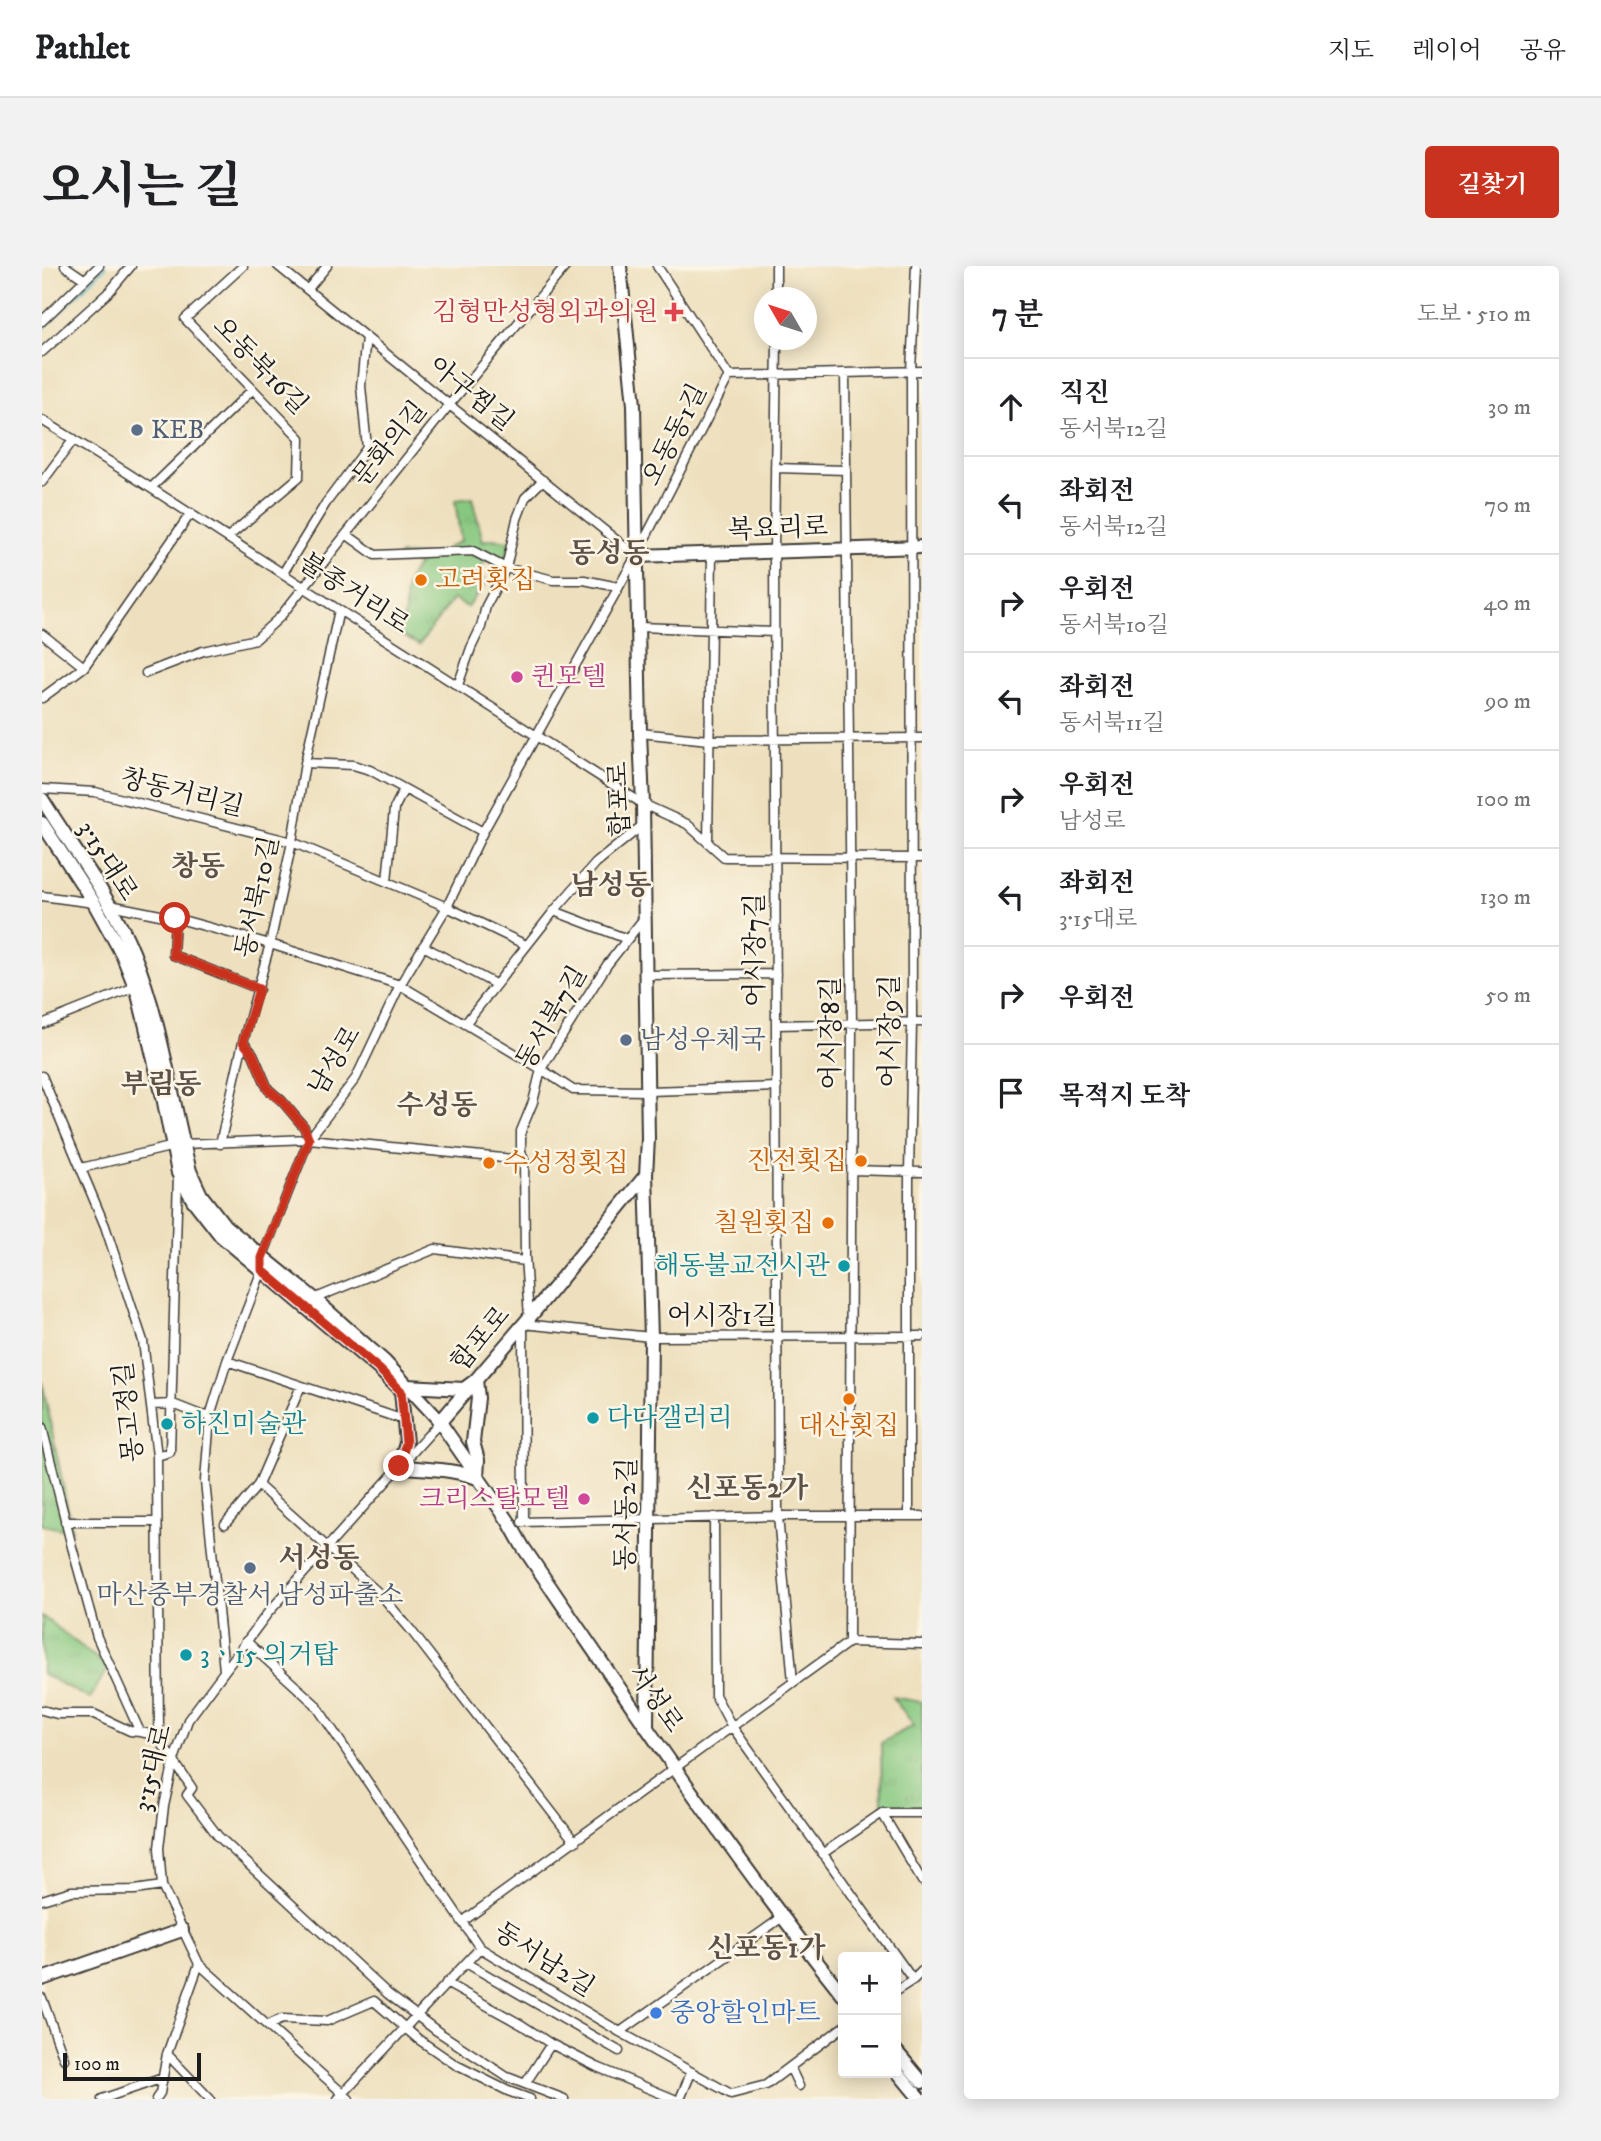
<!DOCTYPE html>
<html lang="ko">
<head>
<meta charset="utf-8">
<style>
	:root { --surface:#fff; --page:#f2f2f2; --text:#202124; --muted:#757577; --line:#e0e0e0; --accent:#c8321e }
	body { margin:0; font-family:"IM FELL DW Pica","Noto Serif KR",serif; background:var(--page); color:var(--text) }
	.controls { position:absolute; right:21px; bottom:21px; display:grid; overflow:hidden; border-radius:7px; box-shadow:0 4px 18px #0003 }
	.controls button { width:63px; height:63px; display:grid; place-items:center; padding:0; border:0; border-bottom:2px solid var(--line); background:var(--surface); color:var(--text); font:35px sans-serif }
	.compass { position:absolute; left:712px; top:21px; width:63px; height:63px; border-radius:50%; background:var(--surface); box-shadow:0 4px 18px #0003; rotate:309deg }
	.scale { position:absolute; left:21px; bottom:18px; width:138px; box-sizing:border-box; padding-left:7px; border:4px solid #1c1c1c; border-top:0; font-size:19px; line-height:24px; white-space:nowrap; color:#1c1c1c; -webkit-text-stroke:5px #fcf5e5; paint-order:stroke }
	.stop { position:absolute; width:21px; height:21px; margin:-16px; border:5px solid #c8321e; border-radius:50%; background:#fff }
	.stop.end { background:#c8321e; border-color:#fff; box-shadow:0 2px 7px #0008 }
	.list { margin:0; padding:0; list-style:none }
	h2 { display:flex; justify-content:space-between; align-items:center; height:91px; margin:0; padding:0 28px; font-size:30px }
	h2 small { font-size:23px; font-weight:400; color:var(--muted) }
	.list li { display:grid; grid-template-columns:46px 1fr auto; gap:21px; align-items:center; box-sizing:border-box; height:98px; padding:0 28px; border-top:2px solid var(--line) }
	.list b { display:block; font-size:26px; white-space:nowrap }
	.list p { margin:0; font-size:23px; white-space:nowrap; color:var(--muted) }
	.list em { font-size:23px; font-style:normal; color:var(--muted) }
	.icon { flex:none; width:38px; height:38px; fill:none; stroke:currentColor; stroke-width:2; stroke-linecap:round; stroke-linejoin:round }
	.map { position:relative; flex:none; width:880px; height:1833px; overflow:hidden; border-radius:7px }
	header { display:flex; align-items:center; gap:42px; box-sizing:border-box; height:98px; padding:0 35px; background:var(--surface); border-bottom:2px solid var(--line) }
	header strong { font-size:33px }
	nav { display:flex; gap:38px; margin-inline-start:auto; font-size:24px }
	.intro { display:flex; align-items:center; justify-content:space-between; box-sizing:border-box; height:168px; padding:0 42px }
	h1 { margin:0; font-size:49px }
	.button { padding:18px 32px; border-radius:7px; background:var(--accent); color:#fff; font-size:24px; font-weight:700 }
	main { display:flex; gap:42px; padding:0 42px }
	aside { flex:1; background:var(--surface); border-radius:7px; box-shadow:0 4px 18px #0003 }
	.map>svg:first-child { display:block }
</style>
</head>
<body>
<header>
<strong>Pathlet</strong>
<nav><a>지도</a><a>레이어</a><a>공유</a></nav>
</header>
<div class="intro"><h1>오시는 길</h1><a class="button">길찾기</a></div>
<main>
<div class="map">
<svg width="880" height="1833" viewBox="0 0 880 1833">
	<defs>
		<pattern id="park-tufts" width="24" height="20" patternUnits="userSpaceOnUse" patternTransform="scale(1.75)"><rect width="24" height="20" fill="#87c880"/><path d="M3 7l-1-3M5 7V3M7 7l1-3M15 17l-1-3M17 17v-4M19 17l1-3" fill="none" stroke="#74ab6e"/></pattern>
	</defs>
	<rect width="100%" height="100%" fill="#fcf5e5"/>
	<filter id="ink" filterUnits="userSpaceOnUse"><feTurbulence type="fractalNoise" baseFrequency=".0143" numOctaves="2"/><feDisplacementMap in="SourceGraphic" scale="14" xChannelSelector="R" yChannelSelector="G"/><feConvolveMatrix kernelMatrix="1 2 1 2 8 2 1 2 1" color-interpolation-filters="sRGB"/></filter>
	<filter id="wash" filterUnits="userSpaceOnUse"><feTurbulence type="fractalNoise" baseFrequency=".00686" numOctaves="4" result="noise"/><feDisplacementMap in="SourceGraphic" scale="28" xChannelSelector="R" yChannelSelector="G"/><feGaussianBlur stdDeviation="1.57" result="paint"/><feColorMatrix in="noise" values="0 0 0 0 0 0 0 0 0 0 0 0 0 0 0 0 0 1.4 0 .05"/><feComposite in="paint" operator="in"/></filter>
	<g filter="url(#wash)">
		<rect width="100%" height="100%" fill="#eee0be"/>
		<path fill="url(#park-tufts)" stroke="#52724e" stroke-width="2" d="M 430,232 L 441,275 L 450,273 L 468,275 L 463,296 C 442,288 447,294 433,307 L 445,316 L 425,341 L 411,333 L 377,379 L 355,367 L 354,358 L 362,353 C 365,328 359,320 376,299 L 370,296 L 359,297 L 356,293 L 358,289 L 402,290 L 405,282 L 419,275 L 413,234 Z
			M 0,1115 L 30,1265 L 0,1259 Z
			M 0,1350 L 66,1401 L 48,1433 L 0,1408 Z
			M 850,1431 L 880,1436 L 880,1543 L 840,1540 L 839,1477 L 872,1459 Z"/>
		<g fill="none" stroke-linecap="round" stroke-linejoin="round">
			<path stroke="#4eb7cc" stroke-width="2.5" d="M 0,64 L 64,0"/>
		</g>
	</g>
	<g filter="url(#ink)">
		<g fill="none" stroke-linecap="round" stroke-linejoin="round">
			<defs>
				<path id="street" d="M 23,0 L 42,13
					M 236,0 L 594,290
					M 734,0 L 734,32
					M 266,23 L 285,0
					M 0,55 L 57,0
					M 735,74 L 732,285 L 736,1250 L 751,1416
					M 0,86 L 68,25 L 89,0
					M 803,107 L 810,759 L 807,1376
					M 687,110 L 880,105
					M 0,154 L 84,206 L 297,344 L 601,538 L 645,558 L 682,591 L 880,592
					M 733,202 L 804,204
					M 0,216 L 32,173
					M 109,222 L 211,123
					M 304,268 L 333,289 L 431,285 L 464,302 L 511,314 L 542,314 L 576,321
					M 186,271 L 257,211 L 258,172 L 143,53 L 201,0
					M 241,307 L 284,237 L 325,182 L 319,120 L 324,71
					M 597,361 L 732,366
					M 0,368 L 42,401
					M 104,407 L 161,385 L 214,373 L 238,351 L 408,138 L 524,0
					M 416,419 L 429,382 L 439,361 L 444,340 L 464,302 L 475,253 L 483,232 L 501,214
					M 0,432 L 42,401 L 149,247
					M 598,467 L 667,474 L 880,472
					M 263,497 L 311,499 L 328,504 L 441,566
					M 0,523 L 53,526 L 250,576 L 405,641 L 484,679
					M 666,577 L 670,287
					M 345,615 L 352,543 L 362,523
					M 0,630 L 52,637
					M 68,639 L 133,652 L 228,678 L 358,719 L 499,803 L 531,824 L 606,825 L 735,821
					M 512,645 L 585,673
					M 133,652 L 131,689 L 217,723
					M 381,680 L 453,718
					M 604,709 L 734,708
					M 0,758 L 93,721
					M 423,758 L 512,645 L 554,597 L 602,558
					M 734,759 L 880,756
					M 201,776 L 211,788 L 226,823 L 240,835 L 262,861 L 267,873
					M 0,810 L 63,960 L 101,1075 L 115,1190 L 117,1468 L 121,1474
					M 178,878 L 201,776 L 228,678 L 250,576 L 263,497 L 297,344
					M 39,902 L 141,878 L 267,873 L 482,894
					M 810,904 L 880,906
					M 269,1034 L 393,983 L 483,995
					M 487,1052 L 483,990 L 482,894 L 479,886 L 479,865 L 491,836 L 499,803 L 565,699 L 603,651
					M 185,1095 L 362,1154
					M 109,1139 L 131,1138 L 159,1149 L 168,1150
					M 0,1161 L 30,1281 L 55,1371 L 98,1466 L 114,1469 L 150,1522 L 145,1529 L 176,1570 L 346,1728 L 395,1765 L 465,1811 L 522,1833
					M 115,1190 L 128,1186 L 136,909
					M 216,1219 L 339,1329 L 368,1363 L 533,1576
					M 867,1250 L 867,907 L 870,757 L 869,105 L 874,0
					M 672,1251 L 673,1429 L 689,1459 L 871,1714
					M 23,1256 L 115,1256
					M 480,1256 L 736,1250 L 880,1250
					M 482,1256 L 481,1058 L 609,1071 L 880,1070
					M 183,1258 L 216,1219 L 259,1120
					M 204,1375 L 273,1438 L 438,1682 L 578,1766 L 689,1828 L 724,1819 L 801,1761
					M 182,1404 L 163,1215 L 168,1150 L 185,1095 L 220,1004 L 220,992 L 267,873 L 314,812 L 358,719 L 405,641 L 441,566 L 594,290 L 687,110 L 615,0
					M 0,1444 L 15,1448 L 52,1448 L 88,1465 L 98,1466
					M 840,1547 L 880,1615
					M 780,1588 L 840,1547 L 880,1547
					M 0,1634 L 29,1625 L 93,1624 L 120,1620
					M 420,1656 L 807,1376 L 880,1378
					M 424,1697 L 577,1785
					M 404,1717 L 480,1759 L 509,1778
					M 854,1725 L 871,1714 L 880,1705
					M 0,1732 L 22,1793
					M 226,1759 L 240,1753 L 285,1755 L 332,1735 L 376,1773 L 414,1799 L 466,1825 L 488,1833
					M 578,1766 L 739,1652
					M 125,1788 L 168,1833
					M 748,1801 L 757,1820
					M 483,1818 L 509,1778 L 555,1801 L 632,1833
					M 60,1833 L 121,1812
					M 114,1833 L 118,1827 L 125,1788 L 157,1698
					M 296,1833 L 438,1682
					M 307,1833 L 157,1698 L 120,1620 L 117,1582 L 122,1540 L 133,1491 L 146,1454 L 225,1348 L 397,1157
					M 638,1833 L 649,1807"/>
				<path id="secondary" d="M 594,290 L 880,281
					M 604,909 L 609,1071 L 605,1462
					M 397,1157 L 487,1052 L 604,909 L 606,873 L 601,538 L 598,467 L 592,139 L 578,0
					M 0,1713 L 140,1664"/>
				<path id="primary" d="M 0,533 C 30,581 70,634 91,686 C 120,756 129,832 148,905 L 159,929 L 183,960 L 270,1031 L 343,1096 L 395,1152 L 467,1256 L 481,1281 C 585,1433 687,1586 801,1729
					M 0,557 L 52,637 L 80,688 L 96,728 L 121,831 L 136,907 L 151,934 L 179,970 L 338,1104 L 360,1126
					M 359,1125 L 364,1177 L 357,1200 C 384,1204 410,1202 435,1212 L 436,1194 L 431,1176 L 436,1132 L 434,1114 L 422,1123 L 365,1120
					M 854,1785 L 880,1816
					M 854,1804 L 878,1833"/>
			</defs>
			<use href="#street" stroke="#3c3934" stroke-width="11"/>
			<use href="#secondary" stroke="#3c3934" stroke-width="16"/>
			<use href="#primary" stroke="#3c3934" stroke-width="16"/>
			<use href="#street" stroke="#fff" stroke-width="8"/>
			<use href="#secondary" stroke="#fff" stroke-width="12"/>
			<use href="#primary" stroke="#fff" stroke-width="12"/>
		</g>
	</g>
	<g fill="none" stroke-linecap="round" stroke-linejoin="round" filter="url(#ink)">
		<path stroke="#c8321e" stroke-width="9" d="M 133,652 L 131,689 L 217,723 L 201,776 L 211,788 L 226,823 L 240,835 L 262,861 L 267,873 L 220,992 L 220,1004 L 338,1104 L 359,1125 L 364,1177 L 357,1200"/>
	</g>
	<path fill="#e0444e" stroke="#fcf5e5" stroke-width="2.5" d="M628.5 35.5h7v7h7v7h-7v7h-7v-7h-7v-7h7z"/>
	<g fill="#5c6f8a" stroke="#fcf5e5" stroke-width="2.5">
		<circle cx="95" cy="164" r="7"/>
		<circle cx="584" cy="774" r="7"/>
		<circle cx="208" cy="1302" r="7"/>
	</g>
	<g fill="#e8710a" stroke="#fcf5e5" stroke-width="2.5">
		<circle cx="379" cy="314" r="7"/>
		<circle cx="819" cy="895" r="7"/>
		<circle cx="447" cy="897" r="7"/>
		<circle cx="786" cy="957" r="7"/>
		<circle cx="807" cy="1133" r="7"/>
	</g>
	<g fill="#d1479c" stroke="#fcf5e5" stroke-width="2.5">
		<circle cx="475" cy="411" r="7"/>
		<circle cx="542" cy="1233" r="7"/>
	</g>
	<g fill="#0f9aa8" stroke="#fcf5e5" stroke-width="2.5">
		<circle cx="802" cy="1000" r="7"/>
		<circle cx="551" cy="1152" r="7"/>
		<circle cx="125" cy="1158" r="7"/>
		<circle cx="144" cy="1389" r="7"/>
	</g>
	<circle fill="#3f7fe0" stroke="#fcf5e5" stroke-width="2.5" cx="614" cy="1747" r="7"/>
	<g text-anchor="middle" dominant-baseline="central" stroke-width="5" stroke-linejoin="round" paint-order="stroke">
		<g font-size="26" fill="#be3a42" stroke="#fcf5e5" text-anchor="end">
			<text x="616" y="46">김형만성형외과의원</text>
		</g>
		<g font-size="26" fill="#1c1c1c" stroke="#fcf5e5">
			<text transform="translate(218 100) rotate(46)">오동북16길</text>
			<text transform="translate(429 128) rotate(39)">아구찜길</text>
			<text transform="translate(633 169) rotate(-63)">오동동1길</text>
			<text transform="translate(348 178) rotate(-51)">문화의길</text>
			<text transform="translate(736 263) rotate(-2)">복요리로</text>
			<text transform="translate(312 328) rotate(33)">불종거리로</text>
			<text transform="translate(140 527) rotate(14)">창동거리길</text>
			<text transform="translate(578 533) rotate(-92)">합포로</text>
			<text transform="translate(65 595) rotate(58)">3·15대로</text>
			<text transform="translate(216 631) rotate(-78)">동서북10길</text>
			<text transform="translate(713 684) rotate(-90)">어시장7길</text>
			<text transform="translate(510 752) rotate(-60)">동서북7길</text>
			<text transform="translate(848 765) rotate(-90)">어시장9길</text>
			<text transform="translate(789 767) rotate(-90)">어시장8길</text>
			<text transform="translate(293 795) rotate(-59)">남성로</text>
			<text x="680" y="1050">어시장1길</text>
			<text transform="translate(439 1073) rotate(-50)">합포로</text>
			<text transform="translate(87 1146) rotate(-96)">몽고정길</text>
			<text transform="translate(585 1248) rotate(-89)">동서동2길</text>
			<text transform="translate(613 1433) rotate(55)">서성로</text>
			<text transform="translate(111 1502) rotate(-76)">3·15대로</text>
			<text transform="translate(502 1694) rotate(33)">동서남2길</text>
		</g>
		<g font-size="26" fill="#4e5e75" stroke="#fcf5e5" text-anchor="start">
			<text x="109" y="164">KEB</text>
			<text x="598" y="774">남성우체국</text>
			<text x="208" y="1329" text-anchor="middle">마산중부경찰서 남성파출소</text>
		</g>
		<g font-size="26" fill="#c56008" stroke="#fcf5e5" text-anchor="start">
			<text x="393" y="314">고려횟집</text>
			<text x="805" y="895" text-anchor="end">진전횟집</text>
			<text x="461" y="897">수성정횟집</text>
			<text x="772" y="957" text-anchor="end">칠원횟집</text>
			<text x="807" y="1160" text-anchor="middle">대산횟집</text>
		</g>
		<g font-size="26" fill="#b23c85" stroke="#fcf5e5" text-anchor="start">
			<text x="489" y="411">퀸모텔</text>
			<text x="528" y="1233" text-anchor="end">크리스탈모텔</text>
		</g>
		<g font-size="26" fill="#0d838f" stroke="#fcf5e5" text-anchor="start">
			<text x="788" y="1000" text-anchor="end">해동불교전시관</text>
			<text x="565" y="1152">다다갤러리</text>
			<text x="139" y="1158">하진미술관</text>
			<text x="158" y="1389">3ㆍ15 의거탑</text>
		</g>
		<g font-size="26" fill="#366cbe" stroke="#fcf5e5" text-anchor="start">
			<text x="628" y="1747">중앙할인마트</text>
		</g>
		<g font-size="28" font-weight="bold" fill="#5d5046" stroke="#fcf5e5">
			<text x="567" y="287">동성동</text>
			<text x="156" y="600">창동</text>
			<text x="569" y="619">남성동</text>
			<text x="119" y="818">부림동</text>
			<text x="395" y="839">수성동</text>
			<text x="705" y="1222">신포동2가</text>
			<text x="277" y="1292">서성동</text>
			<text x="724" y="1682">신포동1가</text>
		</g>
	</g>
</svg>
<div class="controls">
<button>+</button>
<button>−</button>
</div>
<svg class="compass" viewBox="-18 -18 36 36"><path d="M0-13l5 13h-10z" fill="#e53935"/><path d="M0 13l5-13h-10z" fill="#757577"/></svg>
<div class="scale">100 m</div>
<div class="stop" style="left:133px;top:652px"></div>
<div class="stop end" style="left:357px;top:1200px"></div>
</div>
<aside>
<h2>7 분<small>도보 · 510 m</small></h2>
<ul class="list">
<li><svg class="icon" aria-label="ahead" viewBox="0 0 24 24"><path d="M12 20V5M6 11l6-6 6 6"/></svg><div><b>직진</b><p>동서북12길</p></div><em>30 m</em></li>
<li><svg class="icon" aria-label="left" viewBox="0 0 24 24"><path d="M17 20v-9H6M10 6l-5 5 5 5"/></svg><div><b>좌회전</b><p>동서북12길</p></div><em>70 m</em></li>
<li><svg class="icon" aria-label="right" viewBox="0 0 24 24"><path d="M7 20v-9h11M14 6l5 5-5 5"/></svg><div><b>우회전</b><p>동서북10길</p></div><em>40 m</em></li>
<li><svg class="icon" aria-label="left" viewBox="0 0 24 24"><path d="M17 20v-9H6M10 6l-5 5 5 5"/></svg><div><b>좌회전</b><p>동서북11길</p></div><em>90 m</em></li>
<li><svg class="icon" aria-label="right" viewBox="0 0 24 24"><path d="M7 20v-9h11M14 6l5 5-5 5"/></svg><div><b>우회전</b><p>남성로</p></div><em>100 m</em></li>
<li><svg class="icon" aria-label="left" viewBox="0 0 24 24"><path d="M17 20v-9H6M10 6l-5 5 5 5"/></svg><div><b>좌회전</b><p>3·15대로</p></div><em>130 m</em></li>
<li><svg class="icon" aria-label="right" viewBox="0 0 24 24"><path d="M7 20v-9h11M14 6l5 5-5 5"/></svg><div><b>우회전</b></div><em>50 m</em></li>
<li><svg class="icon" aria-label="arrive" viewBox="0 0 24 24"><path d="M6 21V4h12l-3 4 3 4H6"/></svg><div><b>목적지 도착</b></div></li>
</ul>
</aside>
</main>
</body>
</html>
